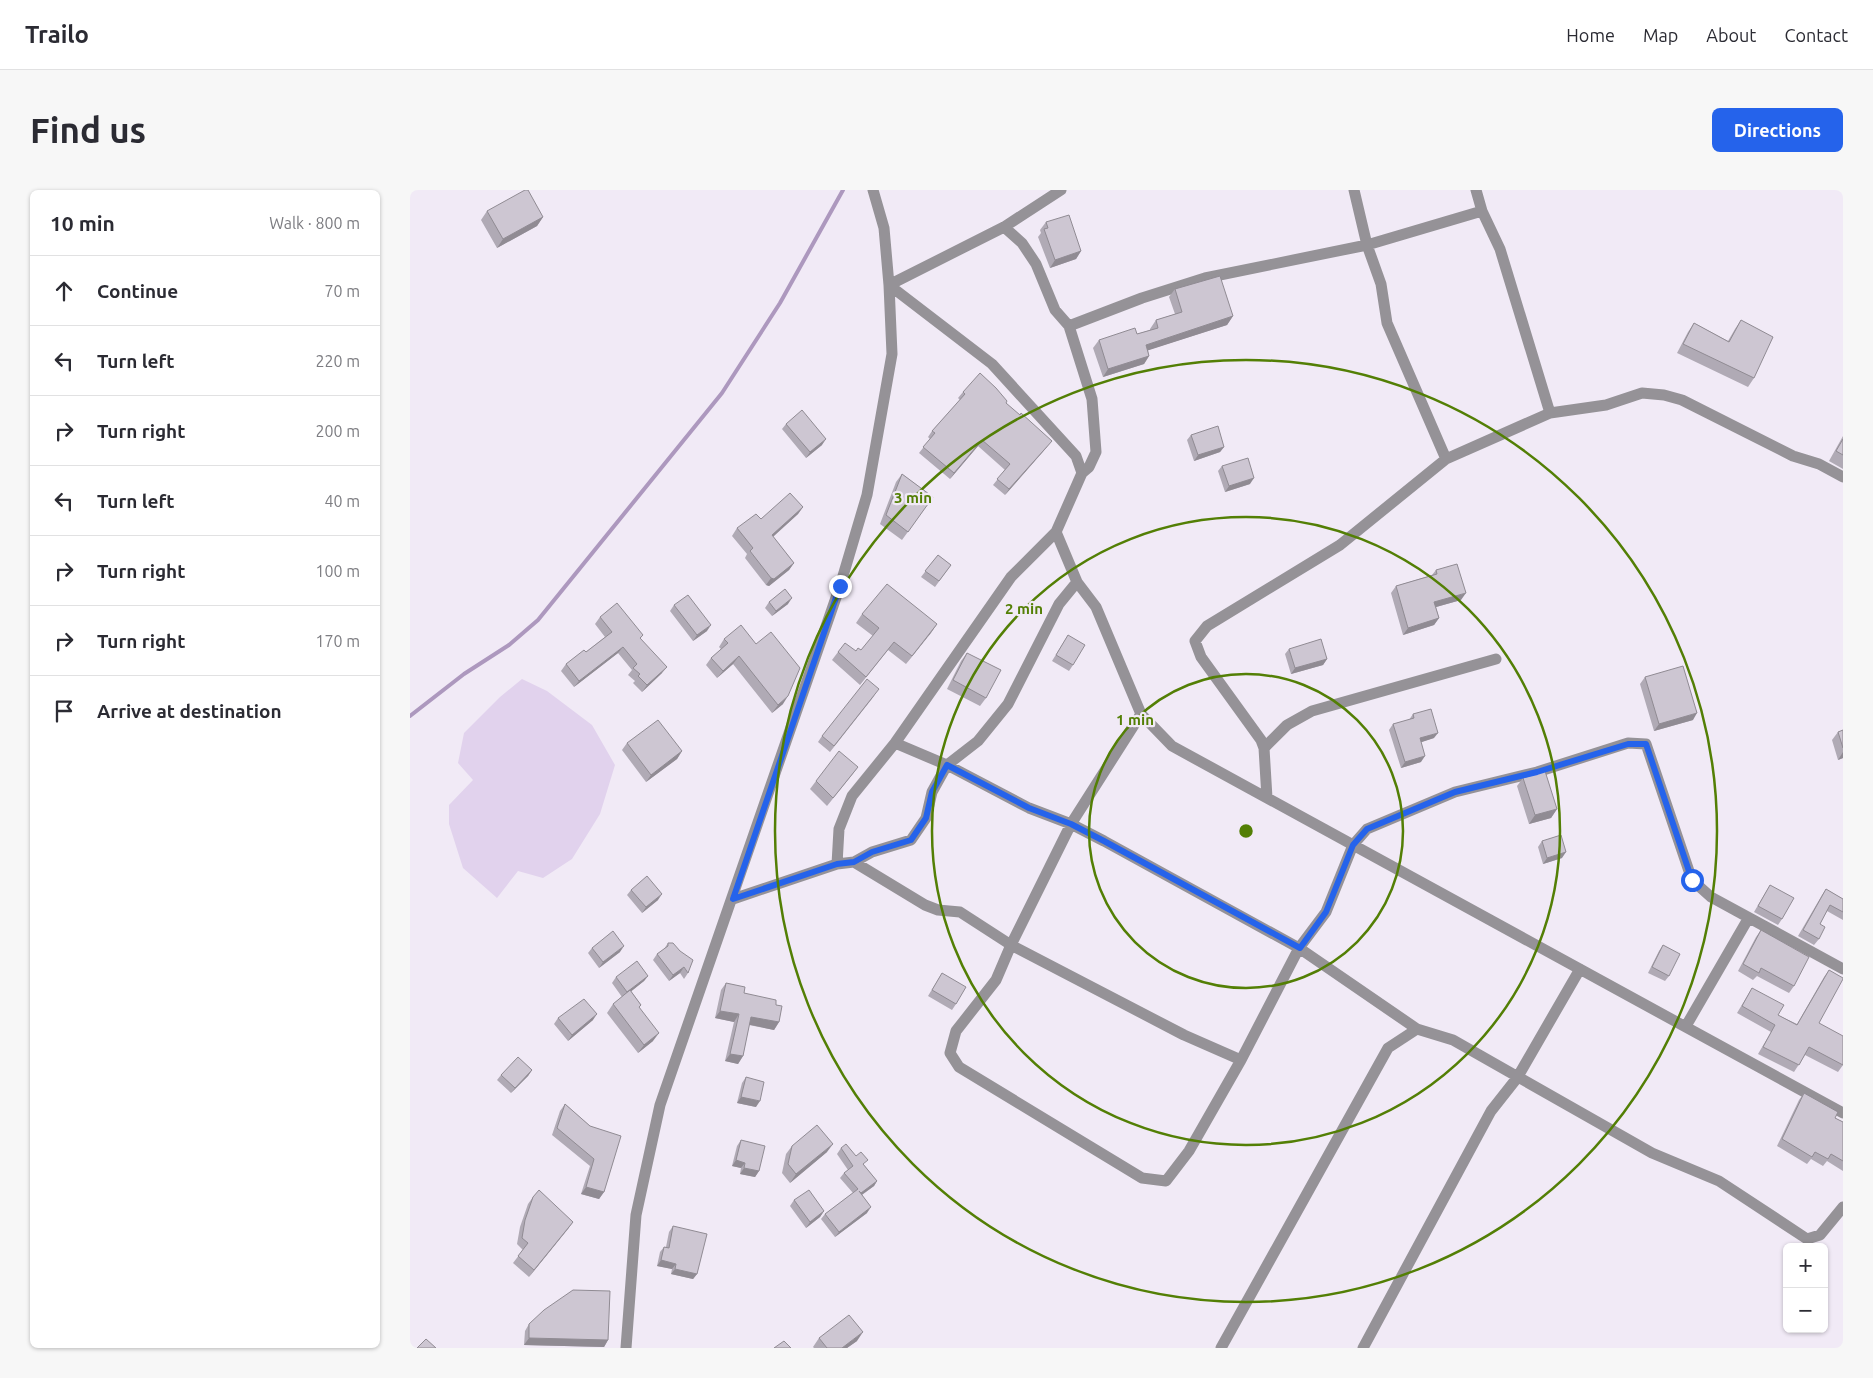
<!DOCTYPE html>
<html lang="en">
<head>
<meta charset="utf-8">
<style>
	:root { --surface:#fff; --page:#f7f7f7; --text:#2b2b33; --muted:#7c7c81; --line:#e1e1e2; --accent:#2563eb }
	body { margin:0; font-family:Ubuntu,sans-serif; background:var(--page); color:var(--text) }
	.controls { position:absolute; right:15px; bottom:15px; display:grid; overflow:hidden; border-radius:8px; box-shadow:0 1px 4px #0004 }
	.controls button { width:45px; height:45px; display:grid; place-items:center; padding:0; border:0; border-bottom:1px solid var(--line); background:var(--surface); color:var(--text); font:25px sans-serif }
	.stop { position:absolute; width:15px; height:15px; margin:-11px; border:4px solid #2563eb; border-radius:50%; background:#fff }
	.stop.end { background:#2563eb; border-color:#fff; box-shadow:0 1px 5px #0008 }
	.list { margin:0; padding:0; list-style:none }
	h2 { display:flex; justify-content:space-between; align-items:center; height:65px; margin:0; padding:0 20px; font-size:21px }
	h2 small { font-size:16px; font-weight:400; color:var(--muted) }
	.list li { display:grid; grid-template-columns:32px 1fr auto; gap:15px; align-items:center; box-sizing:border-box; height:70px; padding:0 20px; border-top:1px solid var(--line) }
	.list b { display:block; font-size:19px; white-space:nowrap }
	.list em { font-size:16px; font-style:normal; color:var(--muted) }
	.icon { flex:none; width:28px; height:28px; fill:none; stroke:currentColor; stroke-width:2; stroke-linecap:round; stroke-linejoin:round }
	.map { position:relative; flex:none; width:1433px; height:1158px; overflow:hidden; border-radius:8px }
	header { display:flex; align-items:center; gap:30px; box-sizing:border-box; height:70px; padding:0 25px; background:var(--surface); border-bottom:1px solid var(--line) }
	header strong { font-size:24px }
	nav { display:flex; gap:28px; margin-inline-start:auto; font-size:18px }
	.intro { display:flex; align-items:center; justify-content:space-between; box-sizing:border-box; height:120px; padding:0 30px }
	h1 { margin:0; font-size:35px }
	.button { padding:12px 22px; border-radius:8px; background:var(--accent); color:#fff; font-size:18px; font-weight:700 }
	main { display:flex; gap:30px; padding:0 30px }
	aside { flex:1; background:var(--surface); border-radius:8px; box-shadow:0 1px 4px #0004 }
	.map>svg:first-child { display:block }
</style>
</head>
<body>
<header>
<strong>Trailo</strong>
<nav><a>Home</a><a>Map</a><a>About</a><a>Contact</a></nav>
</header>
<div class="intro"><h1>Find us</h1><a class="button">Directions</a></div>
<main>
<aside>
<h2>10 min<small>Walk · 800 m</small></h2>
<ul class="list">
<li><svg class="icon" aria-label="ahead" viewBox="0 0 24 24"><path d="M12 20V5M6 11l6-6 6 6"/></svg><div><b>Continue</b></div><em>70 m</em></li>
<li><svg class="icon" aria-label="left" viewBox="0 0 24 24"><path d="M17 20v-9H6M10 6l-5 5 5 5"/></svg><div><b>Turn left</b></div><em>220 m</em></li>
<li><svg class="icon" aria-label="right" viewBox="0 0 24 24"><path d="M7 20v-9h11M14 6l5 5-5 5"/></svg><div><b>Turn right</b></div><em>200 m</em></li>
<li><svg class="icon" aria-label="left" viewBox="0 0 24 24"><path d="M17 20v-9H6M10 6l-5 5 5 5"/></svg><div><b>Turn left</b></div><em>40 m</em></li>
<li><svg class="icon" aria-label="right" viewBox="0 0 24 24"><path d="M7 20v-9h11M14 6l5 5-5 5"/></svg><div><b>Turn right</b></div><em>100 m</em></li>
<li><svg class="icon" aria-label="right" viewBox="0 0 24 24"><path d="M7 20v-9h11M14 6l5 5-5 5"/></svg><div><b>Turn right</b></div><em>170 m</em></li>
<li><svg class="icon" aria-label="arrive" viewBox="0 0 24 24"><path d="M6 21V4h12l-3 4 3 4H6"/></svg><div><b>Arrive at destination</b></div></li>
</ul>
</aside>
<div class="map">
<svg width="1433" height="1158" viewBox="0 0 1433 1158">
	<rect width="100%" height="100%" fill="#f1eaf6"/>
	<path fill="#e1d2ed" d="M 112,489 L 137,501 L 182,535 L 205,575 L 190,624 L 162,669 L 133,688 L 108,681 L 87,708 L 53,678 L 39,634 L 39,615 L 63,590 L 48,573 L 54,543 L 90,507 Z"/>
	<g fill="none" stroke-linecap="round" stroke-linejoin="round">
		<path stroke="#ad98be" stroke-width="4" d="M 0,526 L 54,484 L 99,455 L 128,430 L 312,203 L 370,113 L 433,0"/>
		<path stroke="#959297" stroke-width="11" d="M 651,0 L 594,37 L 479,95 L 582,174 L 666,266 L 672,283 L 646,342 L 667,392 L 686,417 L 731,524 L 762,556 L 1433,923
			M 944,0 L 957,55 L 971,94 L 977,133 L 1036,269
			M 1066,0 L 1072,21 L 1090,59 L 1140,223
			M 594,37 L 612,53 L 626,74 L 645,120 L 659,136 L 682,209 L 686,262 L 679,277 L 672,283
			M 659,136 L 732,108 L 795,88 L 957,55 L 1072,21
			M 485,553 L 537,575 L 619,618 L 661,634 L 694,651 L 889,758 L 1007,839
			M 854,558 L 877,535 L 902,521 L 1086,469
			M 857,608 L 854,558 L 851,550 L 791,467 L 785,451 L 797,436 L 930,355 L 1036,269 L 1140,223 L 1196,215 L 1232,203 L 1254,205 L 1272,210 L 1383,266 L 1409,274 L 1433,287
			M 444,672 L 462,662 L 501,650 L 516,628 L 522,602 L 537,575 L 568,551 L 598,514 L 649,414 L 667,392
			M 427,674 L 429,639 L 442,606 L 485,553 L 601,387 L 646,342
			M 323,709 L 427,674 L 444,672 L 515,715 L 528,720 L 550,722 L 601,755 L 661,634 L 731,524
			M 1276,836 L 1338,729
			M 831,870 L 774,845 L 601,755 L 586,790 L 546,841 L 540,863 L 549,877 L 732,988 L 756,991 L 779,961 L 831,870 L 889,758 L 916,722 L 943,655 L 957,639 L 1045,602 L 1127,582 L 1218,553 L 1236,554 L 1282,690 L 1301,707 L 1433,779
			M 216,1158 L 226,1025 L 250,915 L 430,396 L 457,305 L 482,164 L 479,95 L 474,38 L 463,0
			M 811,1158 L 978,858 L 1007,839 L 1043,850 L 1242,963 L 1309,991 L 1397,1049 L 1410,1045 L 1433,1017
			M 953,1158 L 1081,921 L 1107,888 L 1170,779"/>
	</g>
	<path fill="#b0aab5" d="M 77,21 L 133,27 L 127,36 L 87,58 L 71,30 Z
		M 636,32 L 671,61 L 666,69 L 640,78 L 628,47 L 631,43 L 630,40 Z
		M 765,99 L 823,126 L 817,135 L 738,160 L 739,166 L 734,174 L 693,187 L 683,158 L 689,150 L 727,144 L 740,140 L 740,139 L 746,130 L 765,124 L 759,107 Z
		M 1331,130 L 1344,188 L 1338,197 L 1267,163 L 1278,142 L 1284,133 L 1318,151 L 1325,139 Z
		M 553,202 L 596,213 L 637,257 L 595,305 L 583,295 L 595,280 L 568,256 L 540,289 L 509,263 L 520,249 L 518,247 L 522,241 L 550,210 L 548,208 Z
		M 376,234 L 412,255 L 396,268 L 372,239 Z
		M 781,245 L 814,257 L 810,262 L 784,271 L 777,250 Z
		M 1433,246 L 1433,279 L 1419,271 Z
		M 812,276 L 840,294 L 815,302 L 808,281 Z
		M 492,284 L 523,307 L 492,350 L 470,334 L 486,292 Z
		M 393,317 L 388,324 L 363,347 L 384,373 L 379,380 L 359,396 L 356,395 L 335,368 L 337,364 L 322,346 L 327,338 L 351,329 Z
		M 528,365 L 541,375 L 525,397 L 511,387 Z
		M 1026,380 L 1051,410 L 1026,417 L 1029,428 L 1024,435 L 993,445 L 981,403 L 986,396 L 1022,385 Z
		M 359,412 L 378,414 L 362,426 L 355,418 Z
		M 264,415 L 297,441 L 283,451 L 260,421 Z
		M 452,424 L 527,434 L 496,474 L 478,460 L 450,495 L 422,470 L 428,462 L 451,460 L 463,446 L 446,433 Z
		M 190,427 L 233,445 L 230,449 L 252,483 L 232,502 L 223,493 L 225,491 L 218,485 L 222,480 L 208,463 L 164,497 L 151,481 L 156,474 L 176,462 L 195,447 L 185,434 Z
		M 658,445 L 663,475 L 659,481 L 642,471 Z
		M 314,449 L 373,514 L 362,523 L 323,474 L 307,488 L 296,475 L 301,468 L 311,459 L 309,457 Z
		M 879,459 L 917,469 L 913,475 L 881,484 L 875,464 Z
		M 557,463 L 576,508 L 570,516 L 537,499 L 551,471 Z
		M 1235,487 L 1283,530 L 1244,541 L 1230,494 Z
		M 465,505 L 420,562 L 408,552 L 412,546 Z
		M 1003,524 L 1024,548 L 1011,552 L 1011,572 L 991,578 L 979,540 L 983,534 L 999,530 Z
		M 1433,540 L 1433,568 L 1428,570 L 1422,550 L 1428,542 Z
		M 217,553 L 272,561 L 267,569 L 236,592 L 212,560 Z
		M 448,577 L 442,585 L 417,616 L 400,599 L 406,591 Z
		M 1113,588 L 1147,619 L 1141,628 L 1119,634 L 1107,596 Z
		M 1132,651 L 1152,668 L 1133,674 L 1128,657 Z
		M 1360,695 L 1372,729 L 1368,735 L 1344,722 Z
		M 1416,699 L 1433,709 L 1433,730 L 1417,721 L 1410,734 L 1409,749 L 1404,755 L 1388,746 L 1412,705 Z
		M 221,700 L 248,710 L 232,723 L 217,705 Z
		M 1351,740 L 1384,796 L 1379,803 L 1347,786 L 1343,790 L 1328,781 L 1346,747 Z
		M 258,753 L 278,783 L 274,789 L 270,783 L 259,791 L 243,770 L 247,764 L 254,759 Z
		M 1253,755 L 1259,786 L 1255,791 L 1238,783 L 1249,761 Z
		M 182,758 L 210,762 L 189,778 L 178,763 Z
		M 1419,780 L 1409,833 L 1433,875 L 1428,882 L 1395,865 L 1384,882 L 1348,864 L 1361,842 L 1327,823 L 1342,798 L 1368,825 L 1387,834 L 1414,787 Z
		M 532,783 L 546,814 L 542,820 L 518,806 Z
		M 238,786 L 234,791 L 221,801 L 231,815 L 229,818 L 243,851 L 228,863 L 197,823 L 203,814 L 212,807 L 202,793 L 206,787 Z
		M 316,793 L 334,803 L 366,815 L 369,832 L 364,840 L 339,835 L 333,866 L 328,874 L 315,871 L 324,832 L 305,828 L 311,800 Z
		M 148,828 L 183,830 L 158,851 L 144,834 Z
		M 122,880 L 118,886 L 101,903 L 87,890 L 91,885 Z
		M 336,887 L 346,917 L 327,913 L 332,893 Z
		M 1394,903 L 1425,928 L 1433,932 L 1433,981 L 1417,971 L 1413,976 L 1401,969 L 1397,974 L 1367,956 L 1389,910 Z
		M 155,914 L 180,936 L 194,1002 L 189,1009 L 171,1004 L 180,976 L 142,945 L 150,921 Z
		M 331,950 L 349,981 L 345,987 L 330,984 L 331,978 L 322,976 L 327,956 Z
		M 382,956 L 417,962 L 380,993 L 372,983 L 376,964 Z
		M 431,958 L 454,975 L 467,991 L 464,996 L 452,1005 L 457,1023 L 425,1047 L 411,1029 L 415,1024 L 443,1003 L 430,988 L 434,983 L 438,980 L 427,964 Z
		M 123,1007 L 163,1032 L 119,1087 L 103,1073 L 113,1060 L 107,1054 L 110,1037 L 118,1014 Z
		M 384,1010 L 414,1021 L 410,1027 L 396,1038 L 380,1016 Z
		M 263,1036 L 287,1084 L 283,1089 L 261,1084 L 262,1079 L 247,1076 L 250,1062 L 254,1057 L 256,1057 L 259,1042 Z
		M 119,1134 L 198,1150 L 194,1157 L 114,1155 L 115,1141 Z
		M 409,1148 L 447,1151 L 437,1158 L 404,1158 L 403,1157 Z"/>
	<path fill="#908b93" d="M 133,27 L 127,36 L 87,58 L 93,49 Z
		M 671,61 L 666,69 L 640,78 L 645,70 Z
		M 823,126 L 817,135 L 730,163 L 736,155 Z
		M 739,166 L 734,174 L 693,187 L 698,179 Z
		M 416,249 L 412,255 L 396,268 L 400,262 Z
		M 572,250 L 568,256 L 540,289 L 544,283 Z
		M 642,251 L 637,257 L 595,305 L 599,299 Z
		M 814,257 L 810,262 L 784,271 L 788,265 Z
		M 844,288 L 840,294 L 815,302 L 819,296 Z
		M 393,317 L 388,324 L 357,352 L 362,345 Z
		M 384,373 L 379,380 L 359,396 L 356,395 L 361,388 Z
		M 1056,403 L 1051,410 L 1019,419 L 1024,412 Z
		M 382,408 L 378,414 L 362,426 L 366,421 Z
		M 1029,428 L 1024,435 L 993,445 L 998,438 Z
		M 527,434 L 521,443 L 496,474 L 502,466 Z
		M 301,435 L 297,441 L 283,451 L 287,445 Z
		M 213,457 L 208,463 L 164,497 L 169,491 Z
		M 329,466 L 323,474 L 307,488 L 313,481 Z
		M 917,469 L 913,475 L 881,484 L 885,478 Z
		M 257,477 L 252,483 L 232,502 L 237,495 Z
		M 378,506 L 373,514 L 362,523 L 368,515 Z
		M 1287,523 L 1283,530 L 1244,541 L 1249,534 Z
		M 1028,543 L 1024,548 L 1006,554 L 1010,548 Z
		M 272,561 L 267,569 L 236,592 L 241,585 Z
		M 1433,562 L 1433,568 L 1428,570 Z
		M 1015,566 L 1011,572 L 991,578 L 995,572 Z
		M 1147,619 L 1141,628 L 1119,634 L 1125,625 Z
		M 1156,662 L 1152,668 L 1133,674 L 1137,668 Z
		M 252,704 L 248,710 L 232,723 L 236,717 Z
		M 214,756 L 210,762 L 189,778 L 193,772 Z
		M 274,777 L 270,783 L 259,791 L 263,785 Z
		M 238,786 L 234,791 L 213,808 L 217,802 Z
		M 310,821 L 329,824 L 324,832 L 305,828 Z
		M 187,824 L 183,830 L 158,851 L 162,845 Z
		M 341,827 L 369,832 L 364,840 L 336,834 Z
		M 249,843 L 243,851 L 228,863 L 234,855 Z
		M 320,864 L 333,866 L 328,874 L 315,871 Z
		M 122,880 L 118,886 L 101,903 L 105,898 Z
		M 331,907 L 350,911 L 346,917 L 327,913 Z
		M 423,954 L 417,962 L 380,993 L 386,984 Z
		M 326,970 L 335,973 L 331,978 L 322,976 Z
		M 334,978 L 349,981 L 345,987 L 330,984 Z
		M 467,991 L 464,996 L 447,1008 L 451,1003 Z
		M 176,997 L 194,1002 L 189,1009 L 171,1004 Z
		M 461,1017 L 457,1023 L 425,1047 L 429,1042 Z
		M 414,1021 L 410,1027 L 396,1038 L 400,1032 Z
		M 163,1032 L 158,1039 L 119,1087 L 124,1080 Z
		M 251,1070 L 266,1074 L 262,1079 L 247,1076 Z
		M 265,1079 L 287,1084 L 283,1089 L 261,1084 Z
		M 453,1142 L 447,1151 L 437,1158 L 432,1158 Z
		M 119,1148 L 198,1150 L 194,1157 L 114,1155 Z"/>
	<path fill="#cdc6d2" stroke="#908b93" d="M 115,0 L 118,0 L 133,27 L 93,49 L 77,21 Z
		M 659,25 L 671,61 L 645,70 L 634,39 L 638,38 L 636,32 Z
		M 810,86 L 823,126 L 736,155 L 739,166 L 698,179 L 689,150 L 725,138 L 727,144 L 748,138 L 746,130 L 772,122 L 765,99 Z
		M 1331,130 L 1363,147 L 1344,188 L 1273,154 L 1284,133 L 1319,152 Z
		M 570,183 L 586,198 L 597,211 L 596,213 L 610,225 L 611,223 L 642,251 L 599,299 L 587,289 L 600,274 L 572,250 L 544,283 L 513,257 L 525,243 L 522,241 L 555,204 L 553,202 Z
		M 392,220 L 416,249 L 400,262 L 376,234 Z
		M 808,236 L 814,257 L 788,265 L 781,245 Z
		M 1433,249 L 1433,265 L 1426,261 Z
		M 838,268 L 844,288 L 819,296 L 812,276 Z
		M 492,284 L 523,307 L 498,342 L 476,325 Z
		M 380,303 L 393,317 L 362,345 L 384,373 L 364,389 L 361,388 L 340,361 L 343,358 L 327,338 L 346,324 L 351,329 Z
		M 528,365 L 541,375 L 529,391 L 515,381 Z
		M 1047,374 L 1056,403 L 1024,412 L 1029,428 L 998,438 L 986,396 L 1027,384 L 1026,380 Z
		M 477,394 L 527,434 L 502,466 L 484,452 L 456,487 L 428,462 L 435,453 L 446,461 L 448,458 L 451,460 L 469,438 L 452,424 Z
		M 375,399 L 382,408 L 366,421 L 359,412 Z
		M 278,405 L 301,435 L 287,445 L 264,415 Z
		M 207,413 L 233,445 L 230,448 L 257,477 L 237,495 L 228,486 L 230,484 L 223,478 L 227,474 L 213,457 L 169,491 L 156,474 L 174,460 L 176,462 L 202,442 L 190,427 Z
		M 331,435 L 346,454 L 361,442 L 390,478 L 378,506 L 368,515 L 329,466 L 313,481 L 301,468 L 318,453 L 314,449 Z
		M 658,445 L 675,455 L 663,475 L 646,465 Z
		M 911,449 L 917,469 L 885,478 L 879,459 Z
		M 557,463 L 591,480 L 576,508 L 543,490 Z
		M 1273,476 L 1287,523 L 1249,534 L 1235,487 Z
		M 457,489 L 469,499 L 424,556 L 412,546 Z
		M 1021,519 L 1028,543 L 1010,548 L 1015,566 L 995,572 L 983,534 L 1004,528 L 1003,524 Z
		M 248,530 L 272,561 L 241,585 L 217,553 Z
		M 1433,540 L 1433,558 L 1428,542 Z
		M 429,561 L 448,577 L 423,608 L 406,591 Z
		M 1135,581 L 1147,619 L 1125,625 L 1113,588 Z
		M 1151,645 L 1156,662 L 1137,668 L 1132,651 Z
		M 237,686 L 252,704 L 236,717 L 221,700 Z
		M 1360,695 L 1384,708 L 1372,729 L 1348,716 Z
		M 1416,699 L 1433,709 L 1433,722 L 1420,715 L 1410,734 L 1415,737 L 1409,749 L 1393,740 Z
		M 1351,740 L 1399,767 L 1384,796 L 1351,778 L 1349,783 L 1333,774 Z
		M 203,741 L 214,756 L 193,772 L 182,758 Z
		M 258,753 L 263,753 L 270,761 L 283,770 L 278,783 L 274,777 L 263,785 L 247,764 L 258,756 Z
		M 1253,755 L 1270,764 L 1259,786 L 1242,777 Z
		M 227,771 L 238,786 L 217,802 L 206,787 Z
		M 1419,780 L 1433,788 L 1433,789 L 1409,833 L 1433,846 L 1433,875 L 1399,857 L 1389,875 L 1353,857 L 1365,835 L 1332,816 L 1342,798 L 1374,815 L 1368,825 L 1387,835 Z
		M 532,783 L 556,797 L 546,814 L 522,800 Z
		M 316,793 L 335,797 L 334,803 L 366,810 L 366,815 L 372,816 L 369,832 L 341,827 L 333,866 L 320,864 L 329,824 L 310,821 Z
		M 220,800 L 231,815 L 229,817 L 249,843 L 234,855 L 203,814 Z
		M 174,809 L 187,824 L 162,845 L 148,828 Z
		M 108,867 L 122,880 L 105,898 L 91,885 Z
		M 336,887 L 354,892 L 350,911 L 331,907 Z
		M 1394,903 L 1428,922 L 1425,928 L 1433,932 L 1433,971 L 1421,964 L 1418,969 L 1405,962 L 1402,967 L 1372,949 Z
		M 155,914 L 180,936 L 211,946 L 194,1002 L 176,997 L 184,969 L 147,938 Z
		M 407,935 L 423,954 L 386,984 L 378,974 L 382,956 Z
		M 331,950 L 355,956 L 349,981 L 334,978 L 335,973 L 326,970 Z
		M 436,954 L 446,966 L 451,962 L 458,970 L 453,974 L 467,991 L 451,1003 L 449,1001 L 461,1017 L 429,1042 L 415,1024 L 448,999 L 434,983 L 443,976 L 431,958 Z
		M 129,1000 L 163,1032 L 124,1080 L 108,1066 L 118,1053 L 112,1048 L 115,1030 L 123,1007 Z
		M 399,1000 L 414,1021 L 400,1032 L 384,1010 Z
		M 263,1036 L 297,1044 L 287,1084 L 265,1079 L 266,1074 L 251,1070 L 254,1057 L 259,1058 Z
		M 163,1100 L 200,1101 L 198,1150 L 119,1148 L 119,1134 L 134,1120 Z
		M 439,1125 L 453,1142 L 432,1158 L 417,1158 L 409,1148 Z
		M 16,1149 L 26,1158 L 7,1158 Z
		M 374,1151 L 381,1158 L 364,1158 Z"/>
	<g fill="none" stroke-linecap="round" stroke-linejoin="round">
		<path stroke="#2563eb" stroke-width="6" d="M 430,396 L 323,709 L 427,674 L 444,672 L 462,662 L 501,650 L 516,628 L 522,602 L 537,575 L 619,618 L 661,634 L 694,651 L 890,758 L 916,722 L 943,655 L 957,639 L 1045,602 L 1127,582 L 1218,554 L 1236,554 L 1282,690"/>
	</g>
	<g fill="none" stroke="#537f05" stroke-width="2.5">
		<circle cx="836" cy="641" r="157"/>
		<circle cx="836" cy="641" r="314"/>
		<circle cx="836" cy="641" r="471"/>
	</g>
	<circle cx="836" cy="641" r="8" fill="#537f05" stroke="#f1eaf6" stroke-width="2.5"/>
	<g font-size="15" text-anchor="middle" font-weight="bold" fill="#537f05" stroke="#f1eaf6" stroke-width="4.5" stroke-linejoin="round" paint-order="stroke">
		<text x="503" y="313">3 min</text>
		<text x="614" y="424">2 min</text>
		<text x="725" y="535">1 min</text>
	</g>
</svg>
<div class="controls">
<button>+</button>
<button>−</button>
</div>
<div class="stop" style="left:1282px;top:690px"></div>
<div class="stop end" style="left:430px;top:396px"></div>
</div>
</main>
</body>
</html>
